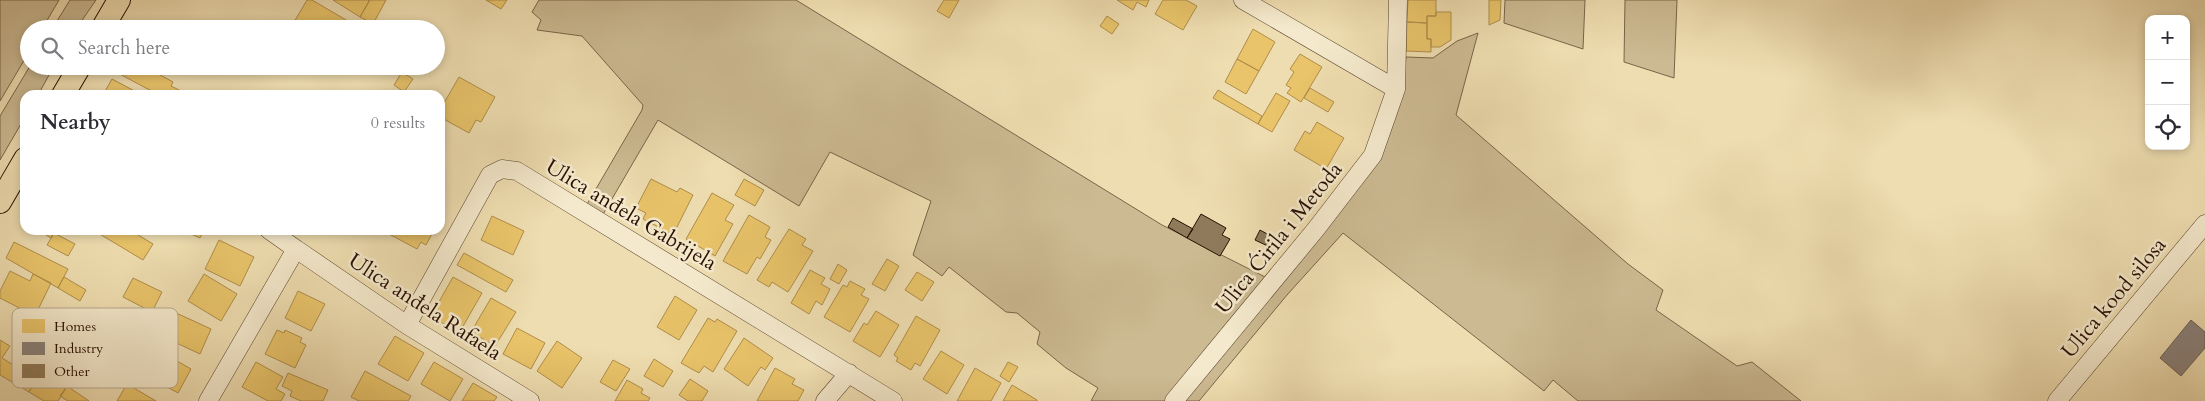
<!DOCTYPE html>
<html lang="en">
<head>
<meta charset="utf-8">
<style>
	:root { --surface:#fff; --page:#f2f2f3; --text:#2b2b33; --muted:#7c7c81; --line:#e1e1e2 }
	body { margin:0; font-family:Cardo,serif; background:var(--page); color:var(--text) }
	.controls { position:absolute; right:15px; top:15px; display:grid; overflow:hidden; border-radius:10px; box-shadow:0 2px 8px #0003 }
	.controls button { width:45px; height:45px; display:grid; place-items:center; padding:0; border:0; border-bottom:1px solid var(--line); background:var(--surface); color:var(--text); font:25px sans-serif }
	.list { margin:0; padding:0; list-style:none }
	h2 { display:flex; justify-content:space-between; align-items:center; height:65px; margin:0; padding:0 20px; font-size:21px }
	h2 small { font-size:16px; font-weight:400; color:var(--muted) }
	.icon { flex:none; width:28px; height:28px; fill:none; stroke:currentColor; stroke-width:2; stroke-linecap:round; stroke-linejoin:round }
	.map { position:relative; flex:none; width:2205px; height:401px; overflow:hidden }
	.search { position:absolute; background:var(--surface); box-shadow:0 2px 8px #0003; left:20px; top:20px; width:425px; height:55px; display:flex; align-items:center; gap:12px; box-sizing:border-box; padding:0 18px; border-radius:28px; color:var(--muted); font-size:19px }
	.panel { position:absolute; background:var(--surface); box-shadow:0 2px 8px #0003; left:20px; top:90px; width:425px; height:145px; border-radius:15px }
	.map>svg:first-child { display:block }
</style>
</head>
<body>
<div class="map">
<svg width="2205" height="401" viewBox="0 0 2205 401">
	<rect width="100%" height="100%" fill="#eeddb0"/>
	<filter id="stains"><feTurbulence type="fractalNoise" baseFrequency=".004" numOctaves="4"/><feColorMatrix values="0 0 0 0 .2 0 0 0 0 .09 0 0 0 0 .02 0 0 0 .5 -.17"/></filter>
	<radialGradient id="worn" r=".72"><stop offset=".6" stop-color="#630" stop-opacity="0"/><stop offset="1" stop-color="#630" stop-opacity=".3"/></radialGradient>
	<path fill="#ccba92" stroke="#7a6449" d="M 0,0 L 59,0 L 42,29 L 29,29 L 29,52 L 0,101 Z
		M 70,0 L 96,0 L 76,29 L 52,29 Z
		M 539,0 L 796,0 L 1162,225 L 1267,278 L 1169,401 L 1091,401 L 1098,388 L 1066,368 L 1037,344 L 1040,332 L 1017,313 L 1006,312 L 949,267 L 942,276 L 913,255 L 931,201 L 830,152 L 799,206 L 658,120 L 602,216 L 586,206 L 642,110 L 643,105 L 582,36 L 537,30 L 541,20 L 532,12 Z
		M 1505,0 L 1585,0 L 1583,49 L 1504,23 Z
		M 1625,0 L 1677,0 L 1674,78 L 1624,62 Z
		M 1478,33 L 1456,115 L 1628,264 L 1663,290 L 1656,310 L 1737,366 L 1752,362 L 1801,401 L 1578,401 L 1553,380 L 1544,391 L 1343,233 L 1287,295 L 1199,401 L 1184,401 L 1339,213 L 1402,90 L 1406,57 L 1433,58 L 1457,41 Z
		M 30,66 L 54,66 L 38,95 L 25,95 L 25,117 L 0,160 L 0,116 Z"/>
	<path fill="#e9c46a" stroke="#af8d4a" d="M 307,0 L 312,0 L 358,27 L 357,29 L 307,29 L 294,22 Z
		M 333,0 L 368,0 L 369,1 L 360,17 Z
		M 386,0 L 373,24 L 360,17 L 370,0 Z
		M 486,0 L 507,0 L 501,9 Z
		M 944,0 L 959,0 L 949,18 L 937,11 Z
		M 1117,0 L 1149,0 L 1146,7 L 1137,2 L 1133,10 Z
		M 1163,0 L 1186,0 L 1197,6 L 1183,30 L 1155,14 Z
		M 1408,0 L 1436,0 L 1436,16 L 1427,16 L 1427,23 L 1407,22 Z
		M 1489,0 L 1501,0 L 1500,20 L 1489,25 Z
		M 1436,12 L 1451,12 L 1451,40 L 1440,47 L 1431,47 L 1431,39 L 1427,39 L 1427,16 L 1436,16 Z
		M 1107,16 L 1119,24 L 1112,34 L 1100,26 Z
		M 1407,22 L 1427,23 L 1427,39 L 1431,39 L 1431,52 L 1406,51 Z
		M 1253,29 L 1275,42 L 1259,71 L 1237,59 Z
		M 1300,54 L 1322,67 L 1301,102 L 1287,93 L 1291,88 L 1286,85 L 1294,72 L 1290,69 Z
		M 1237,59 L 1259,71 L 1246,94 L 1225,82 Z
		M 117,66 L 144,66 L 173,82 L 171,86 L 181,91 L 179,95 L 159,95 L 114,71 Z
		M 402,72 L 413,79 L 404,92 L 394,85 Z
		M 459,77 L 495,97 L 481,122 L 476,120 L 469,133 L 440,117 L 440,110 Z
		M 112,79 L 142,95 L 104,93 Z
		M 1310,88 L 1334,102 L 1328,112 L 1304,98 Z
		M 1218,90 L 1262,116 L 1258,124 L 1213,98 Z
		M 1276,93 L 1290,101 L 1272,132 L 1258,124 Z
		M 1317,122 L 1344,138 L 1326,169 L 1294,150 L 1305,131 L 1310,134 Z
		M 651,179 L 677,192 L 680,188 L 693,195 L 673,235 L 643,219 L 646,213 L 636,208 Z
		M 744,179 L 764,190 L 755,206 L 735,195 Z
		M 712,193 L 734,205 L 725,220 L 733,224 L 715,256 L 686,239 Z
		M 749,215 L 770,227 L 765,237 L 771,240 L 760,259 L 757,257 L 747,274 L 723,261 Z
		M 492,216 L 524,231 L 513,255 L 481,240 Z
		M 789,229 L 806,239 L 802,245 L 813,251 L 788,292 L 772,282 L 769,287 L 757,280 Z
		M 38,230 L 55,230 L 51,238 Z
		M 93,230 L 130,230 L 153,244 L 143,260 Z
		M 193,230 L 204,230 L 200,238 L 191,234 Z
		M 391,230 L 434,230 L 426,245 L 421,242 L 417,249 L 389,234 Z
		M 54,233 L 75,244 L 68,256 L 47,245 Z
		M 219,240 L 254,257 L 240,286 L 205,269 Z
		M 14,242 L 68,269 L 58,288 L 6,258 Z
		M 464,253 L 513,280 L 506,292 L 457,265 Z
		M 887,259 L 899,266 L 885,291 L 872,284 Z
		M 838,264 L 847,270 L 839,284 L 830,279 Z
		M 810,270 L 825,278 L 821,284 L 830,289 L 822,305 L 816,301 L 809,314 L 791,303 Z
		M 10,271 L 30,281 L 33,274 L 51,283 L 35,316 L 0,298 L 0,291 Z
		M 917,272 L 934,282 L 922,301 L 905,290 Z
		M 204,274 L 237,294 L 221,321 L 188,301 Z
		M 64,277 L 86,290 L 80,301 L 58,288 Z
		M 453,277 L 482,293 L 462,328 L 452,322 L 449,327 L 431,316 Z
		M 133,278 L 162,292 L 152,312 L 123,297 Z
		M 850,281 L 865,289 L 861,295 L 869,299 L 850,332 L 824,317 L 843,285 L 847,287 Z
		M 298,291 L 325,304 L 311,331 L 285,318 Z
		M 675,296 L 697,310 L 679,340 L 657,327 Z
		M 491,298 L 516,312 L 495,346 L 471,332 Z
		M 876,311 L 899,325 L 880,357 L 853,341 L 864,323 L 867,325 Z
		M 174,312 L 211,329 L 200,354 L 151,331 L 158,314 L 171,320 Z
		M 916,316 L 940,330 L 920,366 L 915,363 L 911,370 L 896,361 L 898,358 L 894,355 Z
		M 708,318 L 715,322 L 717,319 L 737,331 L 713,372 L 704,366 L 699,373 L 681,363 Z
		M 517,328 L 545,343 L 531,369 L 503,354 Z
		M 277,330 L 284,333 L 285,330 L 302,338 L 300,342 L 306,345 L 295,368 L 265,354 Z
		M 395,336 L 424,353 L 408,381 L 378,364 Z
		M 744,338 L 773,358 L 765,370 L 761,367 L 748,386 L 724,369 Z
		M 0,340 L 10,346 L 2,358 L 36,379 L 29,392 L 0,375 Z
		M 557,341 L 582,358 L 562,388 L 537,371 Z
		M 941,351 L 964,365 L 947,394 L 923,379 Z
		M 163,353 L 191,369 L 178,393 L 149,377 Z
		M 654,359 L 673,371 L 663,387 L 644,376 Z
		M 613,360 L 630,369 L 616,391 L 600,382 Z
		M 47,362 L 72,378 L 58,401 L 44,401 L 29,392 Z
		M 256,362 L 283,377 L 276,389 L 285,394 L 281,401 L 268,401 L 242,387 Z
		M 434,362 L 463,379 L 450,401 L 421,384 Z
		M 1008,362 L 1018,367 L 1009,382 L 1000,376 Z
		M 775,368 L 795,379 L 792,384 L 804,390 L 798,401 L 757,401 Z
		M 975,368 L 1001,383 L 991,401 L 957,401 Z
		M 365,371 L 411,396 L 408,401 L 359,401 L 351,397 Z
		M 288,373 L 328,390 L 323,401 L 301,401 L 290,396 L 292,391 L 282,386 Z
		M 690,379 L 708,391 L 702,401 L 688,401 L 679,395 Z
		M 627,380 L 643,389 L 641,393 L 650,398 L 648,401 L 615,401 Z
		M 473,383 L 497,397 L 494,401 L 462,401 Z
		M 127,384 L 156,401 L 117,401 Z
		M 1012,385 L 1037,400 L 1037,401 L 1003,401 Z
		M 67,386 L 89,401 L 68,401 L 60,396 Z"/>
	<path fill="#8a817c" stroke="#6d5e57" d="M 2191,320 L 2205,332 L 2205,348 L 2181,376 L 2160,358 Z"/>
	<path fill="#8f7a5c" stroke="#280e00" d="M 1201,214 L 1226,228 L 1222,235 L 1230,239 L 1220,256 L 1187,238 Z
		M 1173,218 L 1193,229 L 1187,238 L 1168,227 Z
		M 1260,230 L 1276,239 L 1272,248 L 1255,240 Z"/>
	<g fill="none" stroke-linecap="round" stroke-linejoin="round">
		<defs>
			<path id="minor" d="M 1243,0 L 1396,89
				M 296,249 L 407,325 L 530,401
				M 407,325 L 490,175 L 502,169 L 517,171 L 893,401
				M 208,401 L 296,249 L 269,230
				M 825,401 L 849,373
				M 1174,401 L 1316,229 L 1373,155 L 1396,89 L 1398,0
				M 2057,401 L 2205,224"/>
			<path id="major" d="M 102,29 L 119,0
				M 63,95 L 80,66
				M 0,202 L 25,159"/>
		</defs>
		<use href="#minor" stroke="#5a422c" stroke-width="19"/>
		<use href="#major" stroke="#280e00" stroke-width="24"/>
		<use href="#minor" stroke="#f4e9cc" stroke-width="18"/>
		<use href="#major" stroke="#eeddb0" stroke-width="22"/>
	</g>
	<g text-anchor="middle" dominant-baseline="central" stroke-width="5" stroke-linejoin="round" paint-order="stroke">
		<g font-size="21" fill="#280e00" stroke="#f4e9cc">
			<text transform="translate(631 215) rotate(31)">Ulica anđela Gabrijela</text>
			<text transform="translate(1279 238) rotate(-51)">Ulica Ćirila i Metoda</text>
			<text transform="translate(2114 298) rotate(-50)">Ulica kood silosa</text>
			<text transform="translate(425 307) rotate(33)">Ulica anđela Rafaela</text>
		</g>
	</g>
	<rect x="12" y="308" width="166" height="80" rx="8" fill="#f4e9cc" stroke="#b7a78f" stroke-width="1"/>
	<rect x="22" y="319" width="23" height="14" fill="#e9c46a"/>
	<rect x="22" y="342" width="23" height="13" fill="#8a817c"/>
	<rect x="22" y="364" width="23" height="14" fill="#8f7a5c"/>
	<g font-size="14" fill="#280e00">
		<text x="54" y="331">Homes</text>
		<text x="54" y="353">Industry</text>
		<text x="54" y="376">Other</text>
	</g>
	<rect width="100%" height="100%" filter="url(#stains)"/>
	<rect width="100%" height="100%" fill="url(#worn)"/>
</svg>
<div class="controls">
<button>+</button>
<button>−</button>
<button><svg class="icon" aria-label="locate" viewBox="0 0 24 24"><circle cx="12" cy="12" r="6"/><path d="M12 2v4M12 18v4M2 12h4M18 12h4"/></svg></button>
</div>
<div class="search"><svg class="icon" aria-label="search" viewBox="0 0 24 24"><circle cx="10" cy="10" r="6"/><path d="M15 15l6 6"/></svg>Search here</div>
<section class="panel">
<h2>Nearby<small>0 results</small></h2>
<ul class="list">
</ul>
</section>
</div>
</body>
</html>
